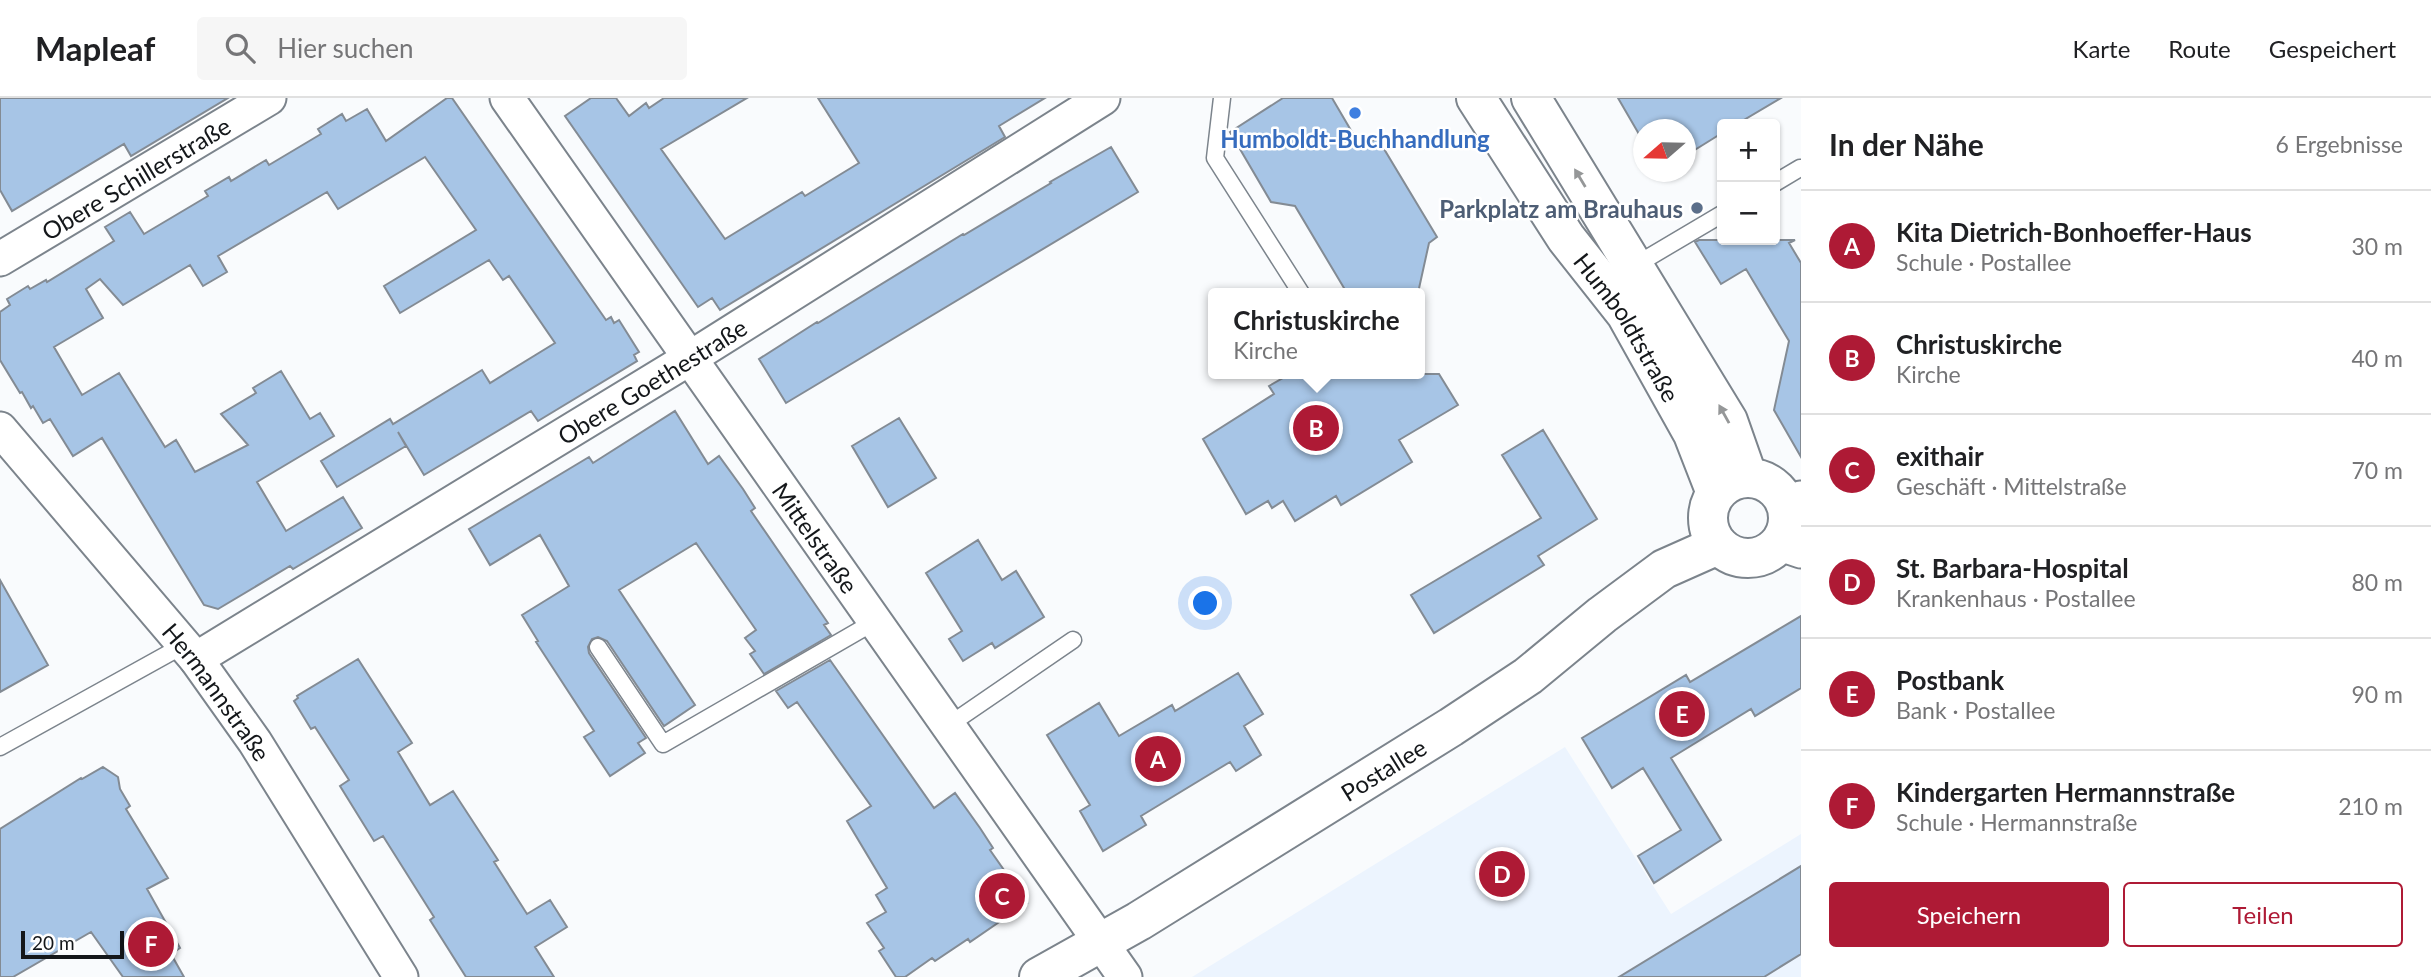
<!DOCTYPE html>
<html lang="de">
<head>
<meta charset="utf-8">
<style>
	:root { --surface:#fff; --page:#f6f6f6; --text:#202124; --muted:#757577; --line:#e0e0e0; --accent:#ae1a35 }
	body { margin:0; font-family:Lato,sans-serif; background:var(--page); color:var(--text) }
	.controls { position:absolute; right:21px; top:21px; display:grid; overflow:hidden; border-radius:7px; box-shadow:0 2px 5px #0004 }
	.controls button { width:63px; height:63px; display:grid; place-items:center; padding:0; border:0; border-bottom:2px solid var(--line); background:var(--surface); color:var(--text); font:35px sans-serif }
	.compass { position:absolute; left:1633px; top:21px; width:63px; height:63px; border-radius:50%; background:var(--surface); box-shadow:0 2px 5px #0004; rotate:250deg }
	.scale { position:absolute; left:21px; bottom:18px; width:103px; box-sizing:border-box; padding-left:7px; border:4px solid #14171a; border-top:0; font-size:19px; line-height:24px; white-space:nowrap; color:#14171a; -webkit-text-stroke:5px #fff; paint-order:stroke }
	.you { position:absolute; left:1206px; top:506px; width:24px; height:24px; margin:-18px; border:5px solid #fff; border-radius:50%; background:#1a73e8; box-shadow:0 0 0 10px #1a73e833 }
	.badge { display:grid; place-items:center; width:46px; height:46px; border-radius:50%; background:var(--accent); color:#fff; font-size:23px; font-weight:700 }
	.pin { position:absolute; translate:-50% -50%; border:4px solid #fff; box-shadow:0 2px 7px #0006 }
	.popup { position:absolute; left:1208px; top:190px; width:217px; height:91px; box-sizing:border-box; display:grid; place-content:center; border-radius:7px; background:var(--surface); filter:drop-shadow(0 2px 5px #0005); font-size:23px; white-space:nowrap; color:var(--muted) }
	.popup b { font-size:26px; color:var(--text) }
	.popup::after { content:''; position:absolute; left:50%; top:100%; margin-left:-14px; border:14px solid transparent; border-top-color:var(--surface) }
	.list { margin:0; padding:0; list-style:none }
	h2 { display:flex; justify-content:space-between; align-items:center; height:91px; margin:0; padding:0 28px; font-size:30px }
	h2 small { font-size:23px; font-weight:400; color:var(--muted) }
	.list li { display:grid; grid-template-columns:46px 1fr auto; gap:21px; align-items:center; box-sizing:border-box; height:112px; padding:0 28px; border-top:2px solid var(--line) }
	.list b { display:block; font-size:26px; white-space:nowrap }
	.list p { margin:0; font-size:23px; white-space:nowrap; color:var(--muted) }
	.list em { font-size:23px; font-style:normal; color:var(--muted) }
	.actions { display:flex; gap:14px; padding:21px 28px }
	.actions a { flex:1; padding:16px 0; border:2px solid var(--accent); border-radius:7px; text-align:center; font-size:24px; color:var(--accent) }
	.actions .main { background:var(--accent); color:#fff }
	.icon { flex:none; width:38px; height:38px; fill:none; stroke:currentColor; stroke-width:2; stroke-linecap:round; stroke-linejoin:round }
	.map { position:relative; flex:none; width:1801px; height:879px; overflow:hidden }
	header { display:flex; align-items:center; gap:42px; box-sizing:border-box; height:98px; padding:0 35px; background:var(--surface); border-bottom:2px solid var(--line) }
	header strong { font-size:33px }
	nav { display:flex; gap:38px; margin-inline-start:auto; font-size:24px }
	.search { width:490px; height:63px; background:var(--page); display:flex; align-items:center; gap:18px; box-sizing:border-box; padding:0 24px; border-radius:7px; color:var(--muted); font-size:26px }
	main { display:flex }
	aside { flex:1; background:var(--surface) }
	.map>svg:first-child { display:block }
</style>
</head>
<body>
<header>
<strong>Mapleaf</strong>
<div class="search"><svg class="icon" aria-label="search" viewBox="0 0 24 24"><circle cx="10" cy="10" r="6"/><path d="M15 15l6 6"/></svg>Hier suchen</div>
<nav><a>Karte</a><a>Route</a><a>Gespeichert</a></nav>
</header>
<main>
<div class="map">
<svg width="1801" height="879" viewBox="0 0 1801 879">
	<rect width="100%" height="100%" fill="#f9fbfd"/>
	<path fill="#ecf4fe" d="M 1565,649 L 1671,816 L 1801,736 L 1801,879 L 1192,879 Z"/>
	<path fill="#a7c5e6" stroke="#838b94" stroke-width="2" d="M 0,0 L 228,0 L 131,58 L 124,46 L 12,113 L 0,92 Z
		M 447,0 L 452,0 L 606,222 L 611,219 L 614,225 L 619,222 L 639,254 L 634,257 L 637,263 L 538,323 L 531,313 L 424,377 L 398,334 L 406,348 L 337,389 L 321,363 L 390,321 L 393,326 L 482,272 L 490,285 L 555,245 L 509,178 L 503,182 L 489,162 L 400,215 L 384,188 L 476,132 L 425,59 L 338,111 L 327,94 L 218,158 L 227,174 L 203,188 L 190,167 L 123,207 L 100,181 L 86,191 L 103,220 L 54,249 L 82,297 L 119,275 L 165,349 L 176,342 L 195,374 L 248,347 L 221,316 L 256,295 L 253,290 L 281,273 L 310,321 L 320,315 L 334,338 L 257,384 L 286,433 L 343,399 L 362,430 L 293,471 L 290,468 L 218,511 L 204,507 L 102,340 L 73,358 L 50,321 L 43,325 L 33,308 L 31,310 L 22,294 L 20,295 L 0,262 L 0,214 L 10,207 L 7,201 L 28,188 L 30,191 L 46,182 L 47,184 L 114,143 L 105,129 L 130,114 L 144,136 L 208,98 L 205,93 L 229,79 L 231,83 L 266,62 L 269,67 L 321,36 L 318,31 L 342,16 L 346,23 L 367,11 L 386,43 Z
		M 591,0 L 616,0 L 629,18 L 646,5 L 649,10 L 664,0 L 747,0 L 661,51 L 725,141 L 802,94 L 805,98 L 859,65 L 818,0 L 1045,0 L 999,28 L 1005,39 L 720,212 L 712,200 L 698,209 L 565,18 Z
		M 1283,0 L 1332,0 L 1359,46 L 1378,41 L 1437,139 L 1429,145 L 1418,195 L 1347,195 L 1295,108 L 1271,104 L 1230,34 Z
		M 1618,0 L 1781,0 L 1737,26 L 1722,26 L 1722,35 L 1685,58 L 1685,32 L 1643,32 L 1643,43 Z
		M 1111,49 L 1138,94 L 786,305 L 759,261 L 817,224 L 818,225 L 963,136 L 964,137 L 1051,85 L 1050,84 Z
		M 1699,142 L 1795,142 L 1789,145 L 1801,165 L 1801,359 L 1774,312 L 1789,243 L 1746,171 L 1721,186 L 1695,144 Z
		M 1290,276 L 1439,276 L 1458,307 L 1399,342 L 1412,364 L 1341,407 L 1336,398 L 1295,423 L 1283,403 L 1272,410 L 1268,403 L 1246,416 L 1203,341 L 1274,296 L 1269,288 Z
		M 675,313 L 708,366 L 719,358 L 743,391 L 755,410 L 751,413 L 828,525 L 824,527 L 831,537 L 764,576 L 750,556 L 755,553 L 745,540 L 756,532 L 696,445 L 619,492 L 695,607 L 664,628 L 607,543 L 598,539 L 592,541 L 588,549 L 589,555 L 646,640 L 638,645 L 645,655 L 610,678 L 584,639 L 594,633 L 536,544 L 538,543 L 522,517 L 569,488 L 540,437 L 490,467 L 469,431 L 589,359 L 593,365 Z
		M 899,320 L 936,380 L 888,409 L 852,348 Z
		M 1543,332 L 1597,421 L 1538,458 L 1544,467 L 1434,535 L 1411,497 L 1541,420 L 1502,357 Z
		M 978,442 L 1002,482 L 1016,473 L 1044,519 L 995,550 L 992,545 L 963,563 L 949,541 L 962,533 L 926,475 Z
		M 0,482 L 48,567 L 0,594 Z
		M 1801,518 L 1801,590 L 1755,618 L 1751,611 L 1671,660 L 1721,742 L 1654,785 L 1638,758 L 1681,732 L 1643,670 L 1612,690 L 1582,640 L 1686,577 L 1690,584 Z
		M 358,561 L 412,645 L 398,654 L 430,707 L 453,693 L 498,762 L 494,764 L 527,816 L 550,802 L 567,829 L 535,849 L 554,879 L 466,879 L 430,822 L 434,819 L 383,738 L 374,743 L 340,688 L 349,682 L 315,629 L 311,631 L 294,603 L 298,600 L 297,598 Z
		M 830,562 L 934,710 L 955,695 L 980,730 L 993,750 L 990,752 L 1027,805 L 970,844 L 968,841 L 935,863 L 932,860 L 905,879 L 896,879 L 879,853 L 884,850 L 867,825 L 886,814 L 876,797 L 887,790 L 847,723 L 871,708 L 797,604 L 788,610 L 776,593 Z
		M 1238,575 L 1263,616 L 1244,628 L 1261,657 L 1236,673 L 1230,664 L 1141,718 L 1146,727 L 1103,753 L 1080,713 L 1090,707 L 1047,637 L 1099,605 L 1119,638 L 1172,607 L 1175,613 Z
		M 103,669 L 118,679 L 120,691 L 130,708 L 126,711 L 168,780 L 147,791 L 180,850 L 171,856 L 184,879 L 123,879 L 91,834 L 13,879 L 0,879 L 0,731 L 81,680 L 82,681 Z
		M 1801,768 L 1801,856 L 1764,879 L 1619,879 Z"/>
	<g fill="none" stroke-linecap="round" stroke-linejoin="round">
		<defs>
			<path id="service" d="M 1222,0 L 1215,60 L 1301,195
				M 1775,85 L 1800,70
				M 1634,168 L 1722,116
				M 598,549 L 663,646 L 874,524
				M 949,627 L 1073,542
				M 0,649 L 184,547"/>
			<g id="minor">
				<path id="s1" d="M 507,0 L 1125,879"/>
				<path id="s2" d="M 0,161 L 269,0"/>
				<path id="s3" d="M 0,331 L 196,561 L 255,644 L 401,879"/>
				<path d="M 1787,407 L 1801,400"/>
				<path d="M 1780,446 L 1801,453"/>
				<path id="s4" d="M 196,561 L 690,260 L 1103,0"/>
			</g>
			<g id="tertiary">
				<path id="s5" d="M 1039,879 L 1139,823 L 1451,629 L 1528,578 L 1602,517 L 1664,471 L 1718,447"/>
			</g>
			<g id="secondary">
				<path id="s6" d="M 1476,0 L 1566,140 L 1626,216 L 1693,336 L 1716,395"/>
				<path d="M 1531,0 L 1728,323 L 1748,380"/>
				<circle cx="1748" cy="420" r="40"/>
			</g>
		</defs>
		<use href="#service" stroke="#7c848c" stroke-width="19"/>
		<use href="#minor" stroke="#7c848c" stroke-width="37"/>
		<use href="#tertiary" stroke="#7c848c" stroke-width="42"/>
		<use href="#secondary" stroke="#7c848c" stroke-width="42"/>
		<use href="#service" stroke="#fff" stroke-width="16"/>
		<use href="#minor" stroke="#fff" stroke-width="33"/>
		<use href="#tertiary" stroke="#fff" stroke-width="38"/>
		<use href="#secondary" stroke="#fff" stroke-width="38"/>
	</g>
	<defs><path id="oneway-solid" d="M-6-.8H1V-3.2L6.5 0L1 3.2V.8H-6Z" transform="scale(1.75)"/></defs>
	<g fill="#959798">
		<use href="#oneway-solid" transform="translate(1580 80) rotate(-121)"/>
		<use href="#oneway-solid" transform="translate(1724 316) rotate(-119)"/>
	</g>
	<circle fill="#3f7fe0" stroke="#fff" stroke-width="2.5" cx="1355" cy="15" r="7"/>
	<circle fill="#5c6f8a" stroke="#fff" stroke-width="2.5" cx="1697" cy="110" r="7"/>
	<g text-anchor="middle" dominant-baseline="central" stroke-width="5" stroke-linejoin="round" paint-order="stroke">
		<g font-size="24" font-weight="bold" fill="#366cbe" stroke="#fff">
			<text x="1355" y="40">Humboldt-Buchhandlung</text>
		</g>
		<g font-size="24" fill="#14171a" stroke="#fff">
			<text stroke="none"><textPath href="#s2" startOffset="158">Obere Schillerstraße</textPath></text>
			<text stroke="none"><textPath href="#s6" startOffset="275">Humboldtstraße</textPath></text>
			<text stroke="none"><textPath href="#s4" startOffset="534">Obere Goethestraße</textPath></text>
			<text stroke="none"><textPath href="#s1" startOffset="537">Mittelstraße</textPath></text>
			<text stroke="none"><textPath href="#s3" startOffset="341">Hermannstraße</textPath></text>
			<text stroke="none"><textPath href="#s5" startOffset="402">Postallee</textPath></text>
		</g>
		<g font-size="24" font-weight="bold" fill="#4e5e75" stroke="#fff" text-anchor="end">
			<text x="1683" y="110">Parkplatz am Brauhaus</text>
		</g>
	</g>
</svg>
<div class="controls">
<button>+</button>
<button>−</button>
</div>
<svg class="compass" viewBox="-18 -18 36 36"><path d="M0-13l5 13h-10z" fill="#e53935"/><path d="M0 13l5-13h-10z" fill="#757577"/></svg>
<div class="scale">20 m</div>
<div class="you"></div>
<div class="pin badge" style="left:1158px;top:661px">A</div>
<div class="pin badge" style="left:1316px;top:330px">B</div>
<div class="popup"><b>Christuskirche</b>Kirche</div>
<div class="pin badge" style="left:1002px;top:798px">C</div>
<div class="pin badge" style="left:1502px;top:776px">D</div>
<div class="pin badge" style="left:1682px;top:616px">E</div>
<div class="pin badge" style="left:151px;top:846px">F</div>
</div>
<aside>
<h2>In der Nähe<small>6 Ergebnisse</small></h2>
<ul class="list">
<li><span class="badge">A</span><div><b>Kita Dietrich-Bonhoeffer-Haus</b><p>Schule · Postallee</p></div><em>30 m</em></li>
<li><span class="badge">B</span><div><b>Christuskirche</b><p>Kirche</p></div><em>40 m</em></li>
<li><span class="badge">C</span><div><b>exithair</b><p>Geschäft · Mittelstraße</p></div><em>70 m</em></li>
<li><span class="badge">D</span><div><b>St. Barbara-Hospital</b><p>Krankenhaus · Postallee</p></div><em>80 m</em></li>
<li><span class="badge">E</span><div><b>Postbank</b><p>Bank · Postallee</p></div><em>90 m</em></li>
<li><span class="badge">F</span><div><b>Kindergarten Hermannstraße</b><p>Schule · Hermannstraße</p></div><em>210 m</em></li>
</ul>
<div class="actions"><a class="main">Speichern</a><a>Teilen</a></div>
</aside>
</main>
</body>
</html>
